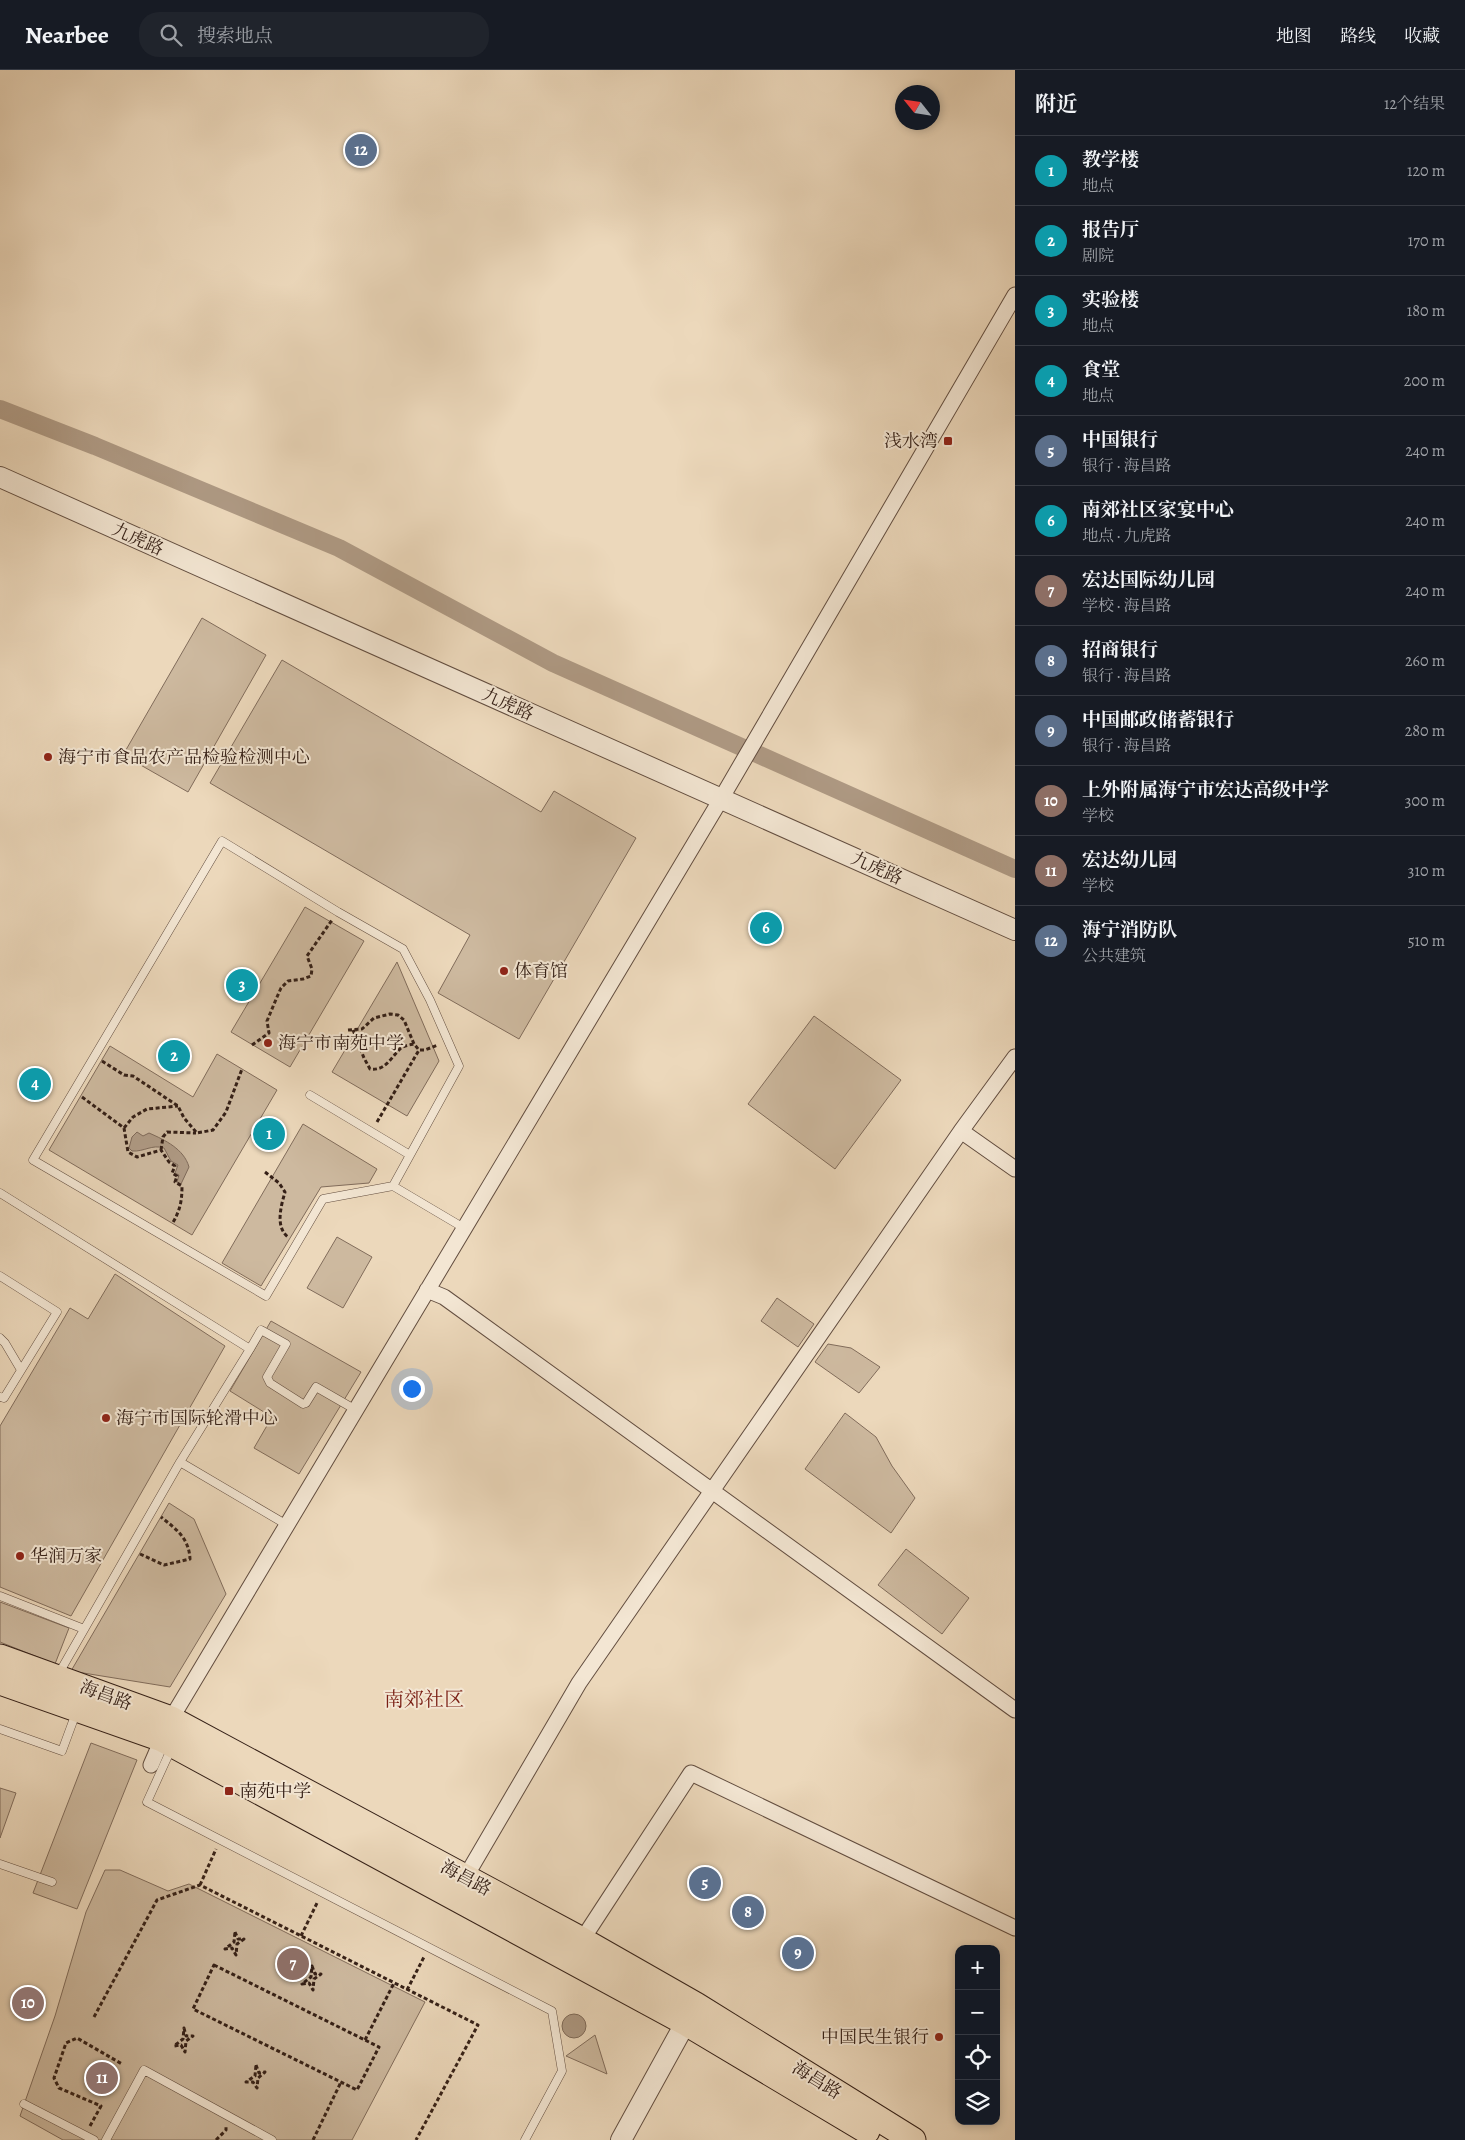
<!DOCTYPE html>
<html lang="zh">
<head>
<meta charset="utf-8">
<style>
	:root { --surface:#171b24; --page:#20242c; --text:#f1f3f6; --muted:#9ea1a6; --line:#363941; --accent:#2563eb }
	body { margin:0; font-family:Alegreya,"Noto Serif SC",serif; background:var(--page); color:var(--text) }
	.controls { position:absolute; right:15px; bottom:15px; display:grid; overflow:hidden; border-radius:10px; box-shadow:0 2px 8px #0003 }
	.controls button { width:45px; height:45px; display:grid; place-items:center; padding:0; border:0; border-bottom:1px solid var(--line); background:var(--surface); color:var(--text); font:25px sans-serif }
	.compass { position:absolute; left:895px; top:15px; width:45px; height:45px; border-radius:50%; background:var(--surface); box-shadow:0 2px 8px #0003; rotate:300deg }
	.you { position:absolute; left:411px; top:1318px; width:18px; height:18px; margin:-12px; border:4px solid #fff; border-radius:50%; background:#1a73e8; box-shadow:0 0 0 8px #1a73e833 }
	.badge { display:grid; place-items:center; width:32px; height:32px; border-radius:50%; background:var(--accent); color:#fff; font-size:16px; font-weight:700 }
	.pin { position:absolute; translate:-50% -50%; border:2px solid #fff; box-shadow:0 1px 5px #0006 }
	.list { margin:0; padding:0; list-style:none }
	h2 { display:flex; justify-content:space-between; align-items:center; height:65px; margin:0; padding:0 20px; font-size:21px }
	h2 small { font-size:16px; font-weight:400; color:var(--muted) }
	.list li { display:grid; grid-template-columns:32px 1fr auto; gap:15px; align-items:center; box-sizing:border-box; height:70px; padding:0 20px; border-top:1px solid var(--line) }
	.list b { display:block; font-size:19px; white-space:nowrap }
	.list p { margin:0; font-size:16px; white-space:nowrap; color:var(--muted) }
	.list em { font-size:16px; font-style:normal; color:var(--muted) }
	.icon { flex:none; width:28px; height:28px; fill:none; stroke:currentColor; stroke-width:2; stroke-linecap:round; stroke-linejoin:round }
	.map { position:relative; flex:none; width:1015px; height:2070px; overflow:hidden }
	header { display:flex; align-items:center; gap:30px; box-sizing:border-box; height:70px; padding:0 25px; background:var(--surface); border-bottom:1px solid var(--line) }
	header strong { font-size:24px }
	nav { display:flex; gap:28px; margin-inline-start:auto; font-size:18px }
	.search { width:350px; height:45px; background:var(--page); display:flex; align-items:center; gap:12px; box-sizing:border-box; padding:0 18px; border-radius:20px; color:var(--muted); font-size:19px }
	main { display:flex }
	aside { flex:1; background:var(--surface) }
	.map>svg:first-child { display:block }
</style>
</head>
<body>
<header>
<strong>Nearbee</strong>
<div class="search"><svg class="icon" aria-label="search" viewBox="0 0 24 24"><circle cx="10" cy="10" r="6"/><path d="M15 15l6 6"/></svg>搜索地点</div>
<nav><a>地图</a><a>路线</a><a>收藏</a></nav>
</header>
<main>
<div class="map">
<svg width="1015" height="2070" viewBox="0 0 1015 2070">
	<rect width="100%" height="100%" fill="#ecd8bb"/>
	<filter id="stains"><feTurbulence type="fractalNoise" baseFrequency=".004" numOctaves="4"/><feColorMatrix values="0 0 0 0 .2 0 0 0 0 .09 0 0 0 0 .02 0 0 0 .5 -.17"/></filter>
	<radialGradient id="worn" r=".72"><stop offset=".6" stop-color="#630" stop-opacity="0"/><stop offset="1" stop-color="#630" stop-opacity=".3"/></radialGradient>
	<path fill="#cdb99f" stroke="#816c5b" d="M 202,548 L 266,585 L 188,722 L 123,685 Z
		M 282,590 L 541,742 L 554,721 L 636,768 L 519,969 L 438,923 L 470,865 L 210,713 Z
		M 305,837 L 364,871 L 290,997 L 231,962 Z
		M 397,892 L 439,991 L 407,1046 L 332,1002 Z
		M 814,946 L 901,1010 L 835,1099 L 748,1034 Z
		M 110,976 L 193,1027 L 217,984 L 277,1020 L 192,1165 L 49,1080 Z
		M 303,1054 L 377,1099 L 369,1113 L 321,1117 L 261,1216 L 222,1193 Z
		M 337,1167 L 372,1187 L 343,1238 L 307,1218 Z
		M 115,1204 L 225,1276 L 71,1546 L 0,1517 L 0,1356 L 70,1238 L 88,1249 Z
		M 777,1228 L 814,1254 L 798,1277 L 761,1251 Z
		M 271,1251 L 361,1302 L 299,1404 L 254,1378 L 272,1347 L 230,1321 Z
		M 828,1274 L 851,1278 L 880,1297 L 859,1323 L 815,1292 Z
		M 845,1343 L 876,1367 L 892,1396 L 915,1428 L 891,1463 L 805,1399 Z
		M 169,1433 L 194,1449 L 226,1524 L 170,1617 L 71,1601 Z
		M 906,1479 L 969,1528 L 942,1564 L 878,1515 Z
		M 0,1532 L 69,1558 L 55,1594 L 0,1572 Z
		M 91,1673 L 137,1690 L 77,1839 L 33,1823 Z
		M 0,1718 L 16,1723 L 0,1768 Z
		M 105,1800 L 120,1800 L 168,1821 L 189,1814 L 425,1932 L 352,2070 L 63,2070 L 20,2046 L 55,1946 L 86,1842 Z
		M 595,1965 L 607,2004 L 566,1986 Z"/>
	<path fill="#ae9983" stroke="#7e6958" d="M 137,1062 L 143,1066 L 149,1063 C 165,1070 184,1079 189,1097 L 181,1114 L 177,1112 L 179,1105 L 175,1103 L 178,1095 L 171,1091 L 164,1078 C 152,1074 144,1082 132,1081 L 129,1078 L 132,1067 Z
		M562 1956a12 12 0 1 1 24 0a12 12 0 1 1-24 0Z"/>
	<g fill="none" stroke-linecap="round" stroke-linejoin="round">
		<path stroke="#ae9983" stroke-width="18" d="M 0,339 L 95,376 L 339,478 L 553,593 L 1015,799"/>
		<defs>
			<path id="service" d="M 310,1025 L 410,1085
				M 393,1116 L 323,1129 L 266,1226 L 33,1090 L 222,771 L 338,842 L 403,879 L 430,930 L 459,996 L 393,1116 L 464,1158
				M 0,1123 L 250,1279 L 261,1260 L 286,1274 L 267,1307 L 270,1313 L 303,1334 L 306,1333 L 316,1317 L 356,1340
				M 0,1206 L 57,1242 L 4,1328 L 0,1327
				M 0,1268 L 5,1273 L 21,1300
				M 250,1279 L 180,1392 L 287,1455
				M 0,1526 L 84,1559
				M 58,1605 L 180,1392
				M 0,1659 L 62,1681 L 76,1643
				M 172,1677 L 147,1732 L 552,1941 L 562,2001 L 525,2070
				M 0,1794 L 52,1812
				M 24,2034 L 94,2070
				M 106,2070 L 144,2000 L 272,2070"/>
			<path id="minor" d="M 961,1061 L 1015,1099
				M 427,1220 L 444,1227 L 1015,1640
				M 151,1695 L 171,1649 L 721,729 L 1015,225
				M 462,1813 L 579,1613 L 961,1061 L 1015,987
				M 582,1870 L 691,1703 L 1015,1858"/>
			<path id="tertiary" d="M 0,407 L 1015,860
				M 621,2070 L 692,1941"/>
			<path id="primary" d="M 0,1587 L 171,1649 L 582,1870 L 696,1935 L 913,2070
				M 0,1612 L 162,1669 L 686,1953 L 867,2061"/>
		</defs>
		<use href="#service" stroke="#634e40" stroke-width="9"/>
		<use href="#minor" stroke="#634e40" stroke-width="17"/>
		<use href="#tertiary" stroke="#634e40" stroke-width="22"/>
		<use href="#primary" stroke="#352017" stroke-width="27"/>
		<path stroke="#352017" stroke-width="3" stroke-dasharray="4 2.5" stroke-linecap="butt" d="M 348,960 L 362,959 L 374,948 L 390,944 L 398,945 L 404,950 L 414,974 L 419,980 L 425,980 L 438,975
			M 353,960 L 364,988 L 370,999 C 385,1001 390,989 399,980 C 402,976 409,975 414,974
			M 252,975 L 269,963 L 267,951 L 277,927 L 281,918 L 288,911 L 303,909 L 311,906 L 312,899 L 307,886 L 332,850
			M 102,991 L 124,1005 L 133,1006 L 178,1036 L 184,1048 L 197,1063 L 213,1060 L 226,1042 L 242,999
			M 82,1027 L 124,1058 L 128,1082 L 137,1087 L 161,1080 L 169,1092 L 175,1096 L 172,1103 L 177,1106 L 175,1112 L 182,1116 C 182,1131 180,1141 172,1154
			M 377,1052 L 419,980
			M 124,1058 L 133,1047 L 147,1039 L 178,1036
			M 161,1080 L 163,1067 L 167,1062 L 196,1063
			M 265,1102 L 279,1113 L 285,1122 C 281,1136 275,1157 288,1167
			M 140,1484 L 164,1495 L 190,1489 C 189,1468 176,1459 161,1447
			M 200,1815 L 216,1779
			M 235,1862 L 238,1869 L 244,1869 L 237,1874 L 236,1885 L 232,1878 L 225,1879 L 234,1872 Z
			M 301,1866 L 318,1831
			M 214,1895 L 379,1977 L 357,2020 L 193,1939 Z
			M 312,1896 L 315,1904 L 321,1904 L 314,1909 L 313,1920 L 309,1913 L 302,1914 L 311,1907 Z
			M 407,1920 L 424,1887
			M 94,1947 L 157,1830 L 200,1815 L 478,1955 L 416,2070
			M 184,1958 L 186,1966 L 193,1966 L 186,1971 L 185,1982 L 181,1975 L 174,1976 L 183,1969 Z
			M 365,1970 L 394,1913
			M 256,1995 L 259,2003 L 265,2002 L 258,2008 L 257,2018 L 253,2012 L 246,2012 L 255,2006 Z
			M 90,2056 L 101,2036 L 59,2018 L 54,2008 L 66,1973 L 77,1968 L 122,1994
			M 216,2070 L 226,2060 L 226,2057
			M 313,2070 L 341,2012"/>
		<use href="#service" stroke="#f3e6d3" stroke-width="8"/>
		<use href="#minor" stroke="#f3e6d3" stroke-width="15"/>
		<use href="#tertiary" stroke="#f3e6d3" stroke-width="20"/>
		<use href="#primary" stroke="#ecd8bb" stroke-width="25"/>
	</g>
	<g fill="#8f2418" stroke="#f3e6d3" stroke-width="2">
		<rect x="943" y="366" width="10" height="10" rx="2.5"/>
		<circle cx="48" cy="687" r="5"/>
		<circle cx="504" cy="901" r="5"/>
		<circle cx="268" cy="973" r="5"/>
		<circle cx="106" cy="1348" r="5"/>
		<circle cx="20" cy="1486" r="5"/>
		<rect x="224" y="1716" width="10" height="10" rx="2.5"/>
		<circle cx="939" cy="1967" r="5"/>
	</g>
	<g text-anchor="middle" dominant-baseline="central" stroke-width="4" stroke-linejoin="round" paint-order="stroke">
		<g font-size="18" fill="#352017" stroke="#f3e6d3" text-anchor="start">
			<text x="938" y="371" text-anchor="end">浅水湾</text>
			<text x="58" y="687">海宁市食品农产品检验检测中心</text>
			<text x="514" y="901">体育馆</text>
			<text x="278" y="973">海宁市南苑中学</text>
			<text x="116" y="1348">海宁市国际轮滑中心</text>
			<text x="30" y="1486">华润万家</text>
			<text x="239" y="1721">南苑中学</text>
			<text x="929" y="1967" text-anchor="end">中国民生银行</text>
		</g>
		<g font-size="18" fill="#352017" stroke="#f3e6d3">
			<text transform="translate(138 469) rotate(24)">九虎路</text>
			<text transform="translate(508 634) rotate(24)">九虎路</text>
			<text transform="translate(877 798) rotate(24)">九虎路</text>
			<text transform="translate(106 1625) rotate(20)">海昌路</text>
			<text transform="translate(466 1808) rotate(28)">海昌路</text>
			<text transform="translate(817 2010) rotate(32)">海昌路</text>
		</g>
		<g font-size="20" fill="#7a1f14" stroke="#f3e6d3">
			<text x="424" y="1629">南郊社区</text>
		</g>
	</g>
	<rect width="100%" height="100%" filter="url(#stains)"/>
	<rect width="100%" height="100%" fill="url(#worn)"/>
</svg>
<div class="controls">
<button>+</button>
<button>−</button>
<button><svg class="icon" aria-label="locate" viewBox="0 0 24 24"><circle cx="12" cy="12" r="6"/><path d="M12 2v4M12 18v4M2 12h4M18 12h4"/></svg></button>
<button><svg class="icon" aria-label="layers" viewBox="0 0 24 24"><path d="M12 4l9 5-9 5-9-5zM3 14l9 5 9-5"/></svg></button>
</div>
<svg class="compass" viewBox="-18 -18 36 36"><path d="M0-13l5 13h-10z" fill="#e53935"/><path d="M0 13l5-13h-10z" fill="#9ea1a6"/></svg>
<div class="you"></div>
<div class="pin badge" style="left:269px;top:1064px;background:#0f9aa8">1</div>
<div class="pin badge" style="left:174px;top:986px;background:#0f9aa8">2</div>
<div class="pin badge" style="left:242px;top:915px;background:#0f9aa8">3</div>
<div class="pin badge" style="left:35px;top:1014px;background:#0f9aa8">4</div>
<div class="pin badge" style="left:705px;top:1813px;background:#5c6f8a">5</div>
<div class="pin badge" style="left:766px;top:858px;background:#0f9aa8">6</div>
<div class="pin badge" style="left:293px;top:1894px;background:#8d6e63">7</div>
<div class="pin badge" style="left:748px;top:1842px;background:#5c6f8a">8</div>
<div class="pin badge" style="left:798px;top:1883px;background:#5c6f8a">9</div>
<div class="pin badge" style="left:28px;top:1933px;background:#8d6e63">10</div>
<div class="pin badge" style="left:102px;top:2008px;background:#8d6e63">11</div>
<div class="pin badge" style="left:361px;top:80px;background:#5c6f8a">12</div>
</div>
<aside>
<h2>附近<small>12个结果</small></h2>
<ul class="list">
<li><span class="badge" style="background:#0f9aa8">1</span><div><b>教学楼</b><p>地点</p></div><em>120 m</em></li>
<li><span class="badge" style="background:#0f9aa8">2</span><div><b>报告厅</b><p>剧院</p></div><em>170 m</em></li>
<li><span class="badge" style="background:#0f9aa8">3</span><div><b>实验楼</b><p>地点</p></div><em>180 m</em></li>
<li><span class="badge" style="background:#0f9aa8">4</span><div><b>食堂</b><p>地点</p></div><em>200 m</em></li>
<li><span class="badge" style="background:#5c6f8a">5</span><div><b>中国银行</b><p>银行 · 海昌路</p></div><em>240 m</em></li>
<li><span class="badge" style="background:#0f9aa8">6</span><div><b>南郊社区家宴中心</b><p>地点 · 九虎路</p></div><em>240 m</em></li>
<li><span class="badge" style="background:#8d6e63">7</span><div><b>宏达国际幼儿园</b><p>学校 · 海昌路</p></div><em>240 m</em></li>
<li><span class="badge" style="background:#5c6f8a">8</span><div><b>招商银行</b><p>银行 · 海昌路</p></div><em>260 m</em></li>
<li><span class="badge" style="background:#5c6f8a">9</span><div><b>中国邮政储蓄银行</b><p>银行 · 海昌路</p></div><em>280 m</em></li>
<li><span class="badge" style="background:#8d6e63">10</span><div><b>上外附属海宁市宏达高级中学</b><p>学校</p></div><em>300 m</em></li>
<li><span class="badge" style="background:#8d6e63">11</span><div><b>宏达幼儿园</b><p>学校</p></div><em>310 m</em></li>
<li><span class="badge" style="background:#5c6f8a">12</span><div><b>海宁消防队</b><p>公共建筑</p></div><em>510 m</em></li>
</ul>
</aside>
</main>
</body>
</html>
